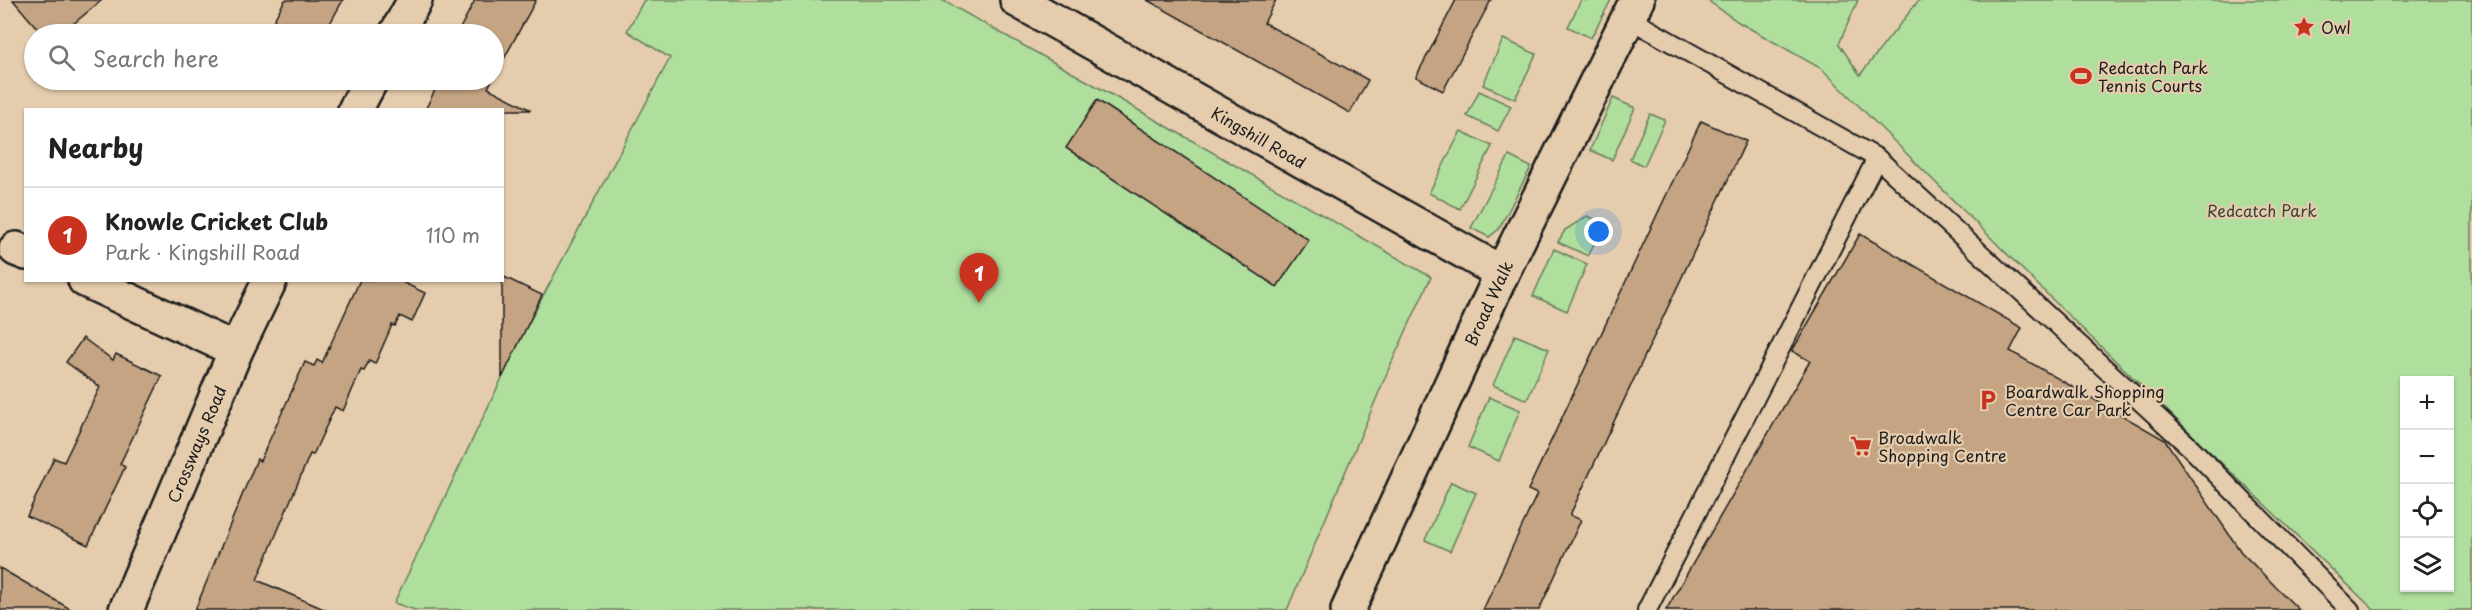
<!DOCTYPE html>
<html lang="en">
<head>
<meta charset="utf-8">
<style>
	:root { --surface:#fff; --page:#f2f2f2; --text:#222; --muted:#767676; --line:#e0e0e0; --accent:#c8321e }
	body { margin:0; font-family:"Playpen Sans",sans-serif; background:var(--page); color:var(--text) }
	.controls { position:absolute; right:18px; bottom:18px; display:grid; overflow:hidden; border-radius:0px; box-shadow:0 2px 4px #0004 }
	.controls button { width:54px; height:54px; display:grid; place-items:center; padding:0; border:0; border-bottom:2px solid var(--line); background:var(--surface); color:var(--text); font:30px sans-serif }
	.you { position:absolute; left:1599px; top:232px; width:21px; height:21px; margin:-15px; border:4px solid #fff; border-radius:50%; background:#1a73e8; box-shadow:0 0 0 9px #1a73e833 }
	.badge { display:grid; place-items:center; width:39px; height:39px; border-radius:50%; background:var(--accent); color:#fff; font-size:20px; font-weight:700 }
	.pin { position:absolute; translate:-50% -50px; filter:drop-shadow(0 2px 3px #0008) }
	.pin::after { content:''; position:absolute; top:32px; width:21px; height:18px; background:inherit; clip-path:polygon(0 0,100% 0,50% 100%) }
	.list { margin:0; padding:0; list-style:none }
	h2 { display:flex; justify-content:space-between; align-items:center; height:78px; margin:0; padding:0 24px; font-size:26px }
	h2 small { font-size:20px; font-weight:400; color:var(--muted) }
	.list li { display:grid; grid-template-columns:39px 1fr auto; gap:18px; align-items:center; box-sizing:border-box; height:96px; padding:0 24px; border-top:2px solid var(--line) }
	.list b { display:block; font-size:22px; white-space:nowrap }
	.list p { margin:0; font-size:20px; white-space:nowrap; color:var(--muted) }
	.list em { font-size:20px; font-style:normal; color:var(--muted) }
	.icon { flex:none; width:33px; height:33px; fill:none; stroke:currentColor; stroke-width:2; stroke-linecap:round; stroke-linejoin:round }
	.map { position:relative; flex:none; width:2472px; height:610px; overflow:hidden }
	.search { position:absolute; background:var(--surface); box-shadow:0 2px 4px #0004; left:24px; top:24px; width:480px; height:66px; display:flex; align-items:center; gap:15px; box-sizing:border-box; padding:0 21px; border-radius:33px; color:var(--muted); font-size:22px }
	.panel { position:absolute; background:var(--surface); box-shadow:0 2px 4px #0004; left:24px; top:108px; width:480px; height:174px; border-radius:0px }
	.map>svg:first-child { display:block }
</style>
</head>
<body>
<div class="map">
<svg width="2472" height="610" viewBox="0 0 2472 610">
	<rect width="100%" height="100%" fill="#e5ccad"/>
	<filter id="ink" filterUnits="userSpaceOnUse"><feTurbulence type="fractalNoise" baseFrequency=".0167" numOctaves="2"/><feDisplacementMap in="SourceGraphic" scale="12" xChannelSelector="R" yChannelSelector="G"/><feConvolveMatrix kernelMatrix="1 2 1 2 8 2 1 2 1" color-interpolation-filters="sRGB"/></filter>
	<g filter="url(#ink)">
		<path fill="#afde9d" stroke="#667d5c" stroke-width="1.5" fill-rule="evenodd" d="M 644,0 L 942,0 L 1105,91 L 1431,277 L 1390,366 L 1287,610 L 415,610 L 394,603 L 526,328 L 670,58 L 627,31 Z
			M 1581,0 L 1611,0 L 1591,38 L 1568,27 Z
			M 1707,0 L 1858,0 L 1839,44 L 1860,75 L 1919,0 L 2472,0 L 2472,610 L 2374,610 L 2066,313 L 1822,69 L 1740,23 ZM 2404,380 L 2450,380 L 2450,588 L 2404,588 Z
			M 1503,39 L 1536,54 L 1515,99 L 1483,85 Z
			M 1479,91 L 1511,106 L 1498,131 L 1467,116 Z
			M 1613,98 L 1635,108 L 1612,160 L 1590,150 Z
			M 1650,114 L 1665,120 L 1644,166 L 1630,159 Z
			M 1461,131 L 1492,146 L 1460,209 L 1429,193 Z
			M 1509,156 L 1531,167 L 1499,229 L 1489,237 L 1471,228 Z
			M 1587,216 L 1604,223 L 1588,256 L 1558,242 L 1565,230 Z
			M 1554,249 L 1587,264 L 1567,311 L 1533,296 Z
			M 1515,335 L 1549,349 L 1527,400 L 1493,385 Z
			M 1489,397 L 1520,410 L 1499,461 L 1468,447 Z
			M 1451,482 L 1476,493 L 1450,551 L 1425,540 Z"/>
		<path fill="#c4a482" stroke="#1c1c1c" stroke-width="1.5" d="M 13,0 L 102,0 L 61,34 L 42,34 Z
			M 285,0 L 343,0 L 324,34 L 266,34 Z
			M 475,0 L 536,0 L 494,77 L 494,34 L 457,34 Z
			M 1147,0 L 1276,0 L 1264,23 L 1368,80 L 1350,113 Z
			M 1456,0 L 1491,0 L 1443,91 L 1416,77 Z
			M 440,80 L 492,80 L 488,88 L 531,110 L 425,110 Z
			M 1097,100 L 1309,240 L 1277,287 L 1066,148 Z
			M 1701,121 L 1746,141 L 1570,515 L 1581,520 L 1539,610 L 1483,610 L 1537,494 L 1528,490 Z
			M 1860,234 L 2022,328 L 2010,351 L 2165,440 L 2241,552 L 2299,610 L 1666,610 L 1810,361 L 1792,351 Z
			M 502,276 L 542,295 L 502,378 Z
			M 360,280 L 398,280 L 425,293 L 412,322 L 400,316 L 395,326 L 392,325 L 375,364 L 369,361 L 364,371 L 361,370 L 343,411 L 335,407 L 313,455 L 310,454 L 257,580 L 326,610 L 195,610 L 257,459 L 260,461 L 305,362 L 314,366 L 317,360 L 322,363 Z
			M 83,338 L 113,360 L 116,354 L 162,376 L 120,464 L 125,467 L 88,545 L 27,516 L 54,458 L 64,462 L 100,387 L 66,362 Z
			M 0,568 L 72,610 L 0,610 Z"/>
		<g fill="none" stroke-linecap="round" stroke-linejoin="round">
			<defs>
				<path id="lane" d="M 1628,18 L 1877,158 L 2190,447 L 2350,610
					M 1647,610 L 1877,158"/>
				<path id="street" d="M 1017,0 L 1502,273
					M 396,34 L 415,0
					M 355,110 L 371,80
					M 16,249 L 26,253
					M 85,280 L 236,350
					M 126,610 L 236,350 L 270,280"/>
				<path id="secondary" d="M 1348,610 L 1502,273 L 1637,0"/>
			</defs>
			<use href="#lane" stroke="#1c1c1c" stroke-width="22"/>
			<use href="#street" stroke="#1c1c1c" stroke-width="38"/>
			<use href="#secondary" stroke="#1c1c1c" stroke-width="38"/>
			<use href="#lane" stroke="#e5ccad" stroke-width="18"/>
			<use href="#street" stroke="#e5ccad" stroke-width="33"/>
			<use href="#secondary" stroke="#e5ccad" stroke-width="33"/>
		</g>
	</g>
	<defs>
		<symbol id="sight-bare" viewBox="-9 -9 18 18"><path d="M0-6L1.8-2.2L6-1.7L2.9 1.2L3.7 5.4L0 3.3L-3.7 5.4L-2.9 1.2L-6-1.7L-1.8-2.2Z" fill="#c8321e" stroke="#e5ccad" stroke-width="2.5" paint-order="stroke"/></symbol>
		<symbol id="stadium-bare" viewBox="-9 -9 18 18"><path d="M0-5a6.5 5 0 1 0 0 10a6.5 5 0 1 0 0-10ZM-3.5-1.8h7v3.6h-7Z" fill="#c8321e" stroke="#e5ccad" stroke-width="2.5" paint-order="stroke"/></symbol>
		<symbol id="parking-bare" viewBox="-9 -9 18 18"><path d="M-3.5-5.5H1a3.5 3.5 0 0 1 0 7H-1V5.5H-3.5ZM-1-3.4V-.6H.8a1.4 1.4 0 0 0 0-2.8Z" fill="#c8321e" stroke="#e5ccad" stroke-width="2.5" paint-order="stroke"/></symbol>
		<symbol id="supermarket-bare" viewBox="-9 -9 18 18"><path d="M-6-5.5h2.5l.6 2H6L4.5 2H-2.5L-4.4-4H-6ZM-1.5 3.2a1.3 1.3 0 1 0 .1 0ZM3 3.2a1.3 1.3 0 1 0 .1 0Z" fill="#c8321e" stroke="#e5ccad" stroke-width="2.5" paint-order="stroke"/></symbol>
	</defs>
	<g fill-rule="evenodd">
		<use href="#sight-bare" x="2289" y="12" width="30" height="30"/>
		<use href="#stadium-bare" x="2066" y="61" width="30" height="30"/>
		<use href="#parking-bare" x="1973" y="385" width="30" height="30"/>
		<use href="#supermarket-bare" x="1846" y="431" width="30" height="30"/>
	</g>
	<g text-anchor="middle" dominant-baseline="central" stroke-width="4.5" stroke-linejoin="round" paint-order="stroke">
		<g font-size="16" fill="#1c1c1c" stroke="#e5ccad" text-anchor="start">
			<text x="2321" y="27">Owl</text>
			<text x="2098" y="67">Redcatch Park<tspan x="2098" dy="18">Tennis Courts</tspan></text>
			<text x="2005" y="391">Boardwalk Shopping<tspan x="2005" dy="18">Centre Car Park</tspan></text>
			<text x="1878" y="437">Broadwalk<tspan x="1878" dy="18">Shopping Centre</tspan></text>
		</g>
		<g font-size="16" fill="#1c1c1c" stroke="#e5ccad">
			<text transform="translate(1259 137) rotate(30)">Kingshill Road</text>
			<text transform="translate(1488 303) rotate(-65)">Broad Walk</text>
			<text transform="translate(196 444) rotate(-67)">Crossways Road</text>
		</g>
		<g font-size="16" fill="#394336" stroke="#e5ccad">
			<text x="2262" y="210">Redcatch Park</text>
		</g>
	</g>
</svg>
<div class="controls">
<button>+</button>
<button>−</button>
<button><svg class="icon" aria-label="locate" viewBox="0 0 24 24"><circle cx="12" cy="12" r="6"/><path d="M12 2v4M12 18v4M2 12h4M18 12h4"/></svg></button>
<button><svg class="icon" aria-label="layers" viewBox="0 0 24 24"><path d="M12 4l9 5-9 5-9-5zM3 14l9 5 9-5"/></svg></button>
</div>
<div class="you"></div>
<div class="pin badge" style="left:979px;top:303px">1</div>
<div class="search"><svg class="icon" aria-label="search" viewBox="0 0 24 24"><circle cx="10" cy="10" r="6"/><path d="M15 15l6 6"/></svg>Search here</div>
<section class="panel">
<h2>Nearby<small></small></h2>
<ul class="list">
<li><span class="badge">1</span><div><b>Knowle Cricket Club</b><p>Park · Kingshill Road</p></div><em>110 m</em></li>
</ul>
</section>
</div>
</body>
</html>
